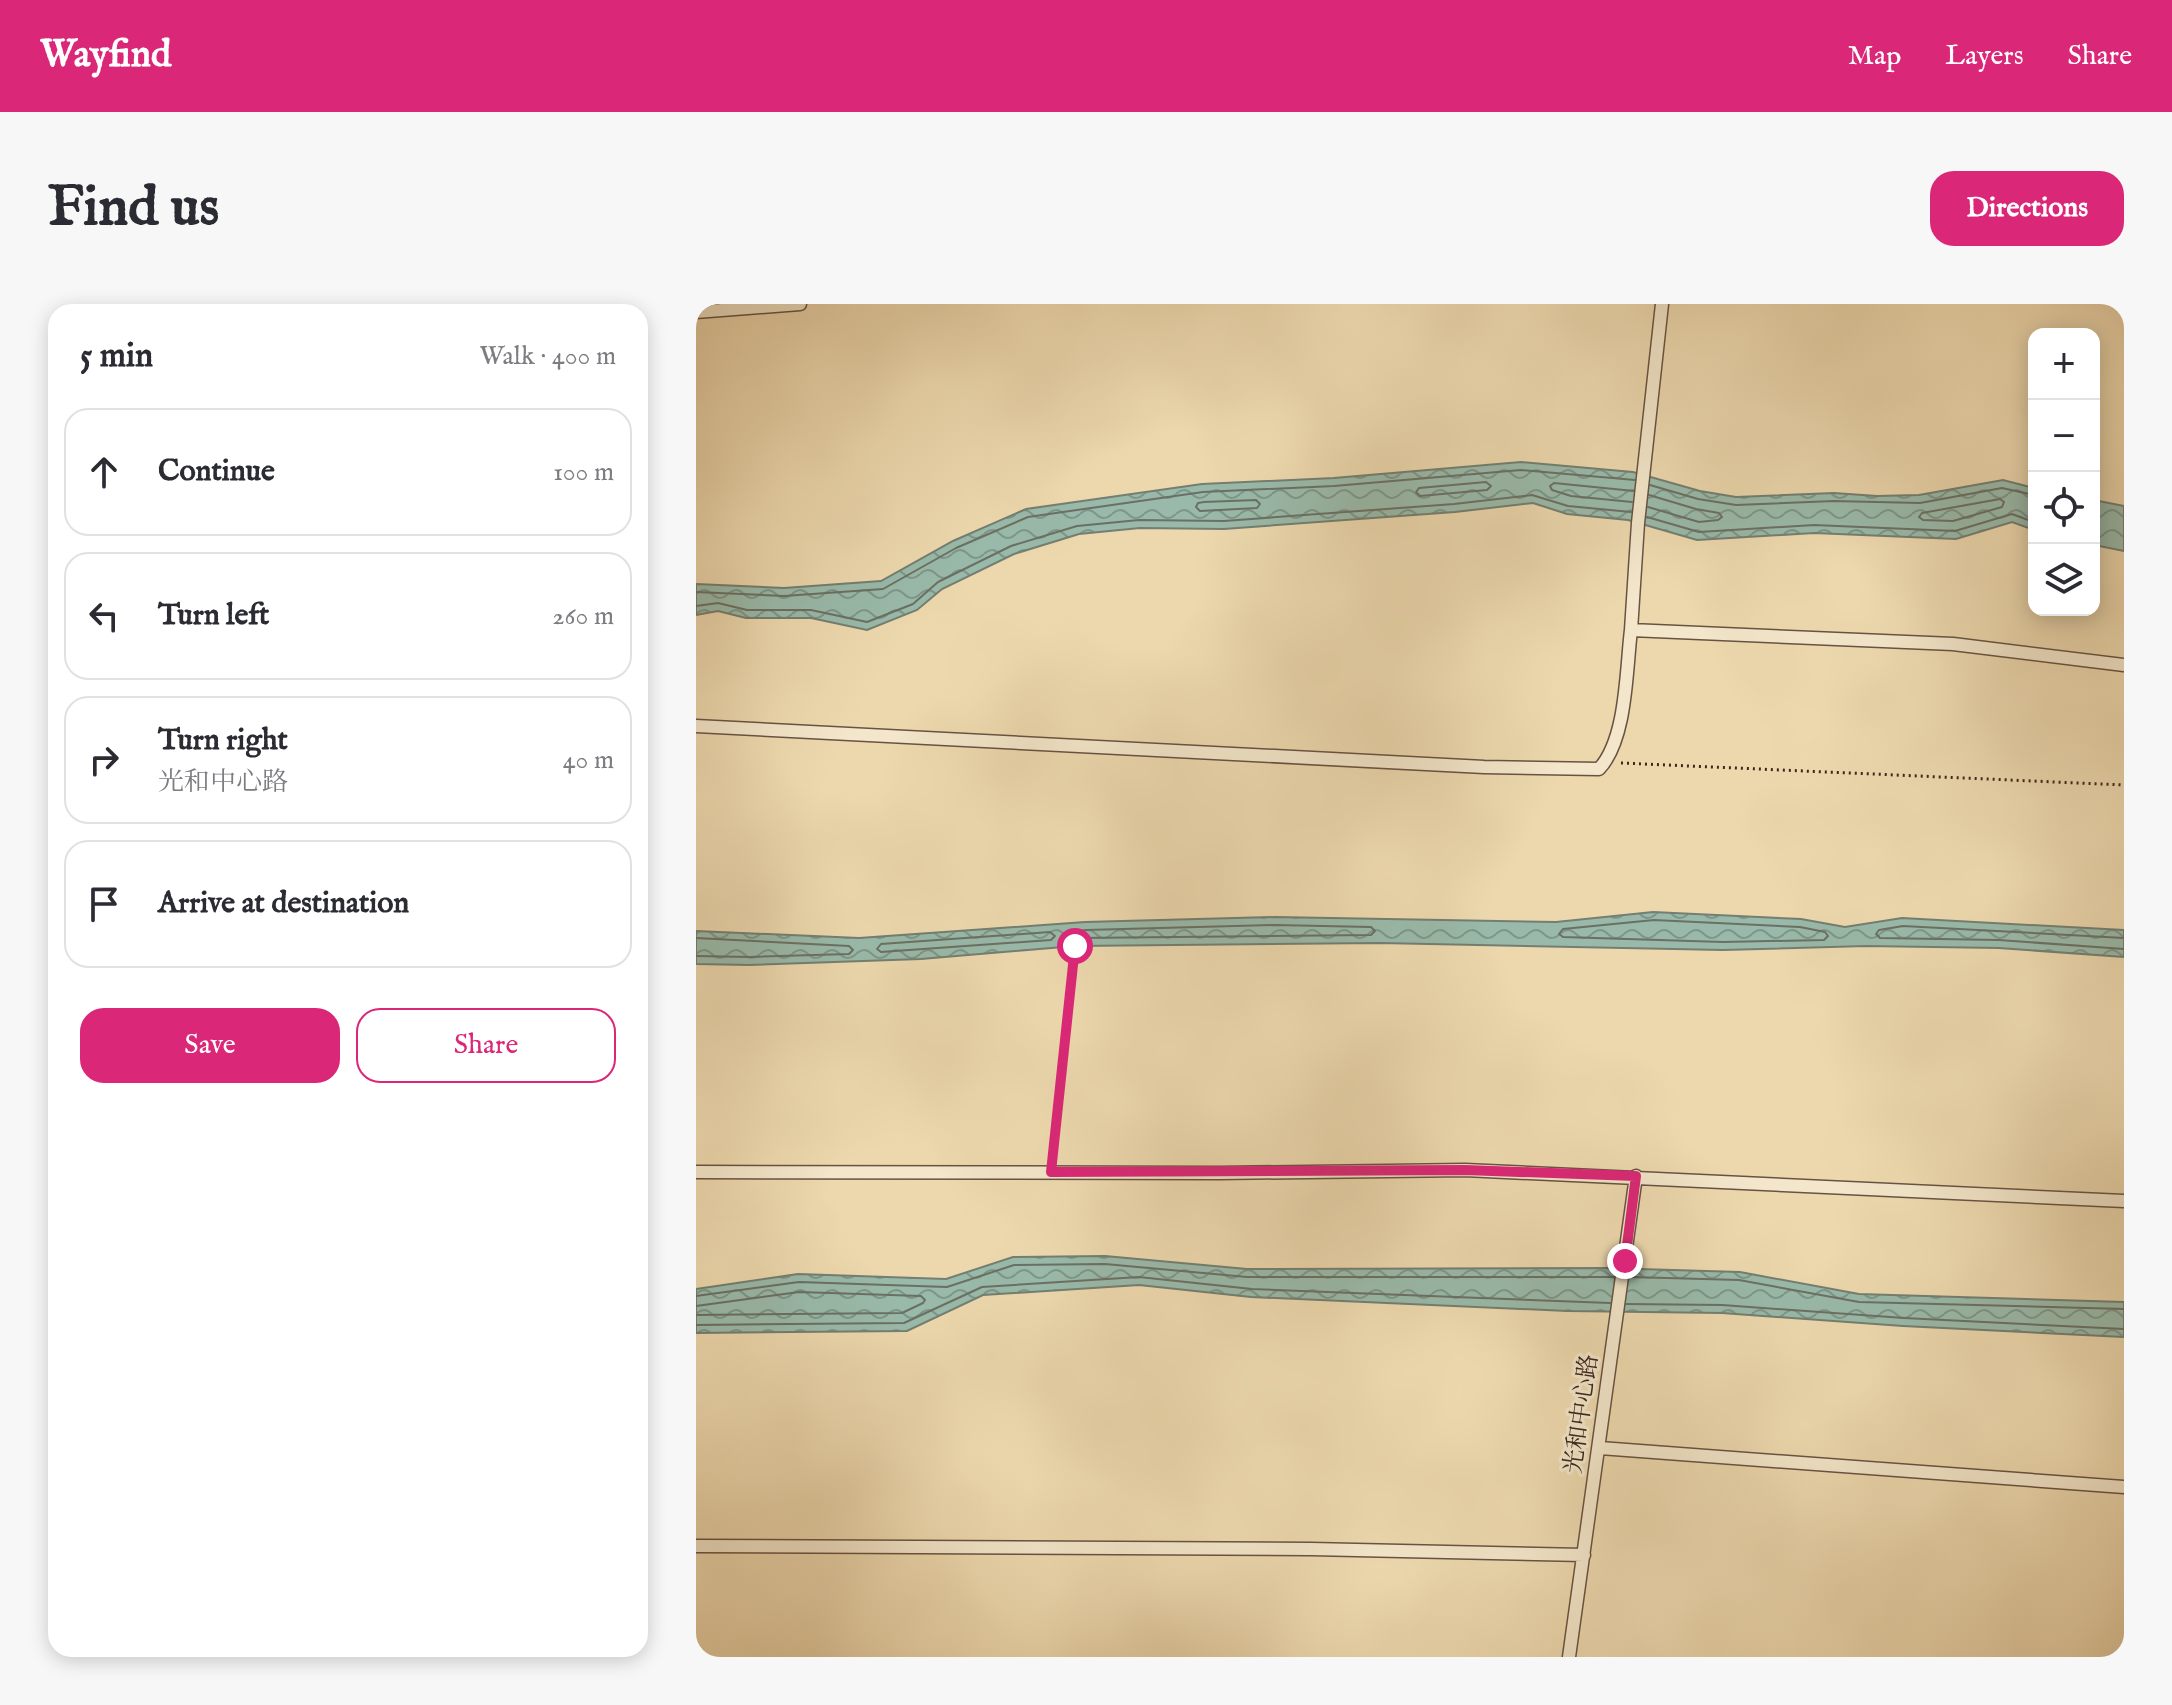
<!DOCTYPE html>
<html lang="en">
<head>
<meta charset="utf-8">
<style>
	:root { --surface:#fff; --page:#f7f7f7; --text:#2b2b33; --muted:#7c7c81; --line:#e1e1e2; --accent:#db2777 }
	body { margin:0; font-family:"IM FELL English","Noto Serif SC",serif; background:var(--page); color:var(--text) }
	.controls { position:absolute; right:24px; top:24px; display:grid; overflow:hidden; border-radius:16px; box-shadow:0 4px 20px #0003 }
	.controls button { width:72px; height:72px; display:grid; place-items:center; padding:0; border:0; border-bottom:2px solid var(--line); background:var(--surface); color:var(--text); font:40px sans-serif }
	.stop { position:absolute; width:24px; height:24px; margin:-18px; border:6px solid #db2777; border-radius:50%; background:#fff }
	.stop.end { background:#db2777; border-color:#fff; box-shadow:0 2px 8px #0008 }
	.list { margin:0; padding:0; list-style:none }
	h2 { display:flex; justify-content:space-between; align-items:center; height:104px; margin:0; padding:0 32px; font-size:34px }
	h2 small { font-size:26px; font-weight:400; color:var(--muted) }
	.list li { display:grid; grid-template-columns:52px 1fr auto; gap:24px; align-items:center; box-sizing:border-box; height:128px; margin:0 16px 16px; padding:0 16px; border:2px solid var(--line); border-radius:24px }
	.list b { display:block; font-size:30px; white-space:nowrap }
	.list p { margin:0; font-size:26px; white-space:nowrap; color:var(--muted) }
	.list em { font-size:26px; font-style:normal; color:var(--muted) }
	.actions { display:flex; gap:16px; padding:24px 32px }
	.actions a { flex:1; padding:18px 0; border:2px solid var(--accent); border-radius:24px; text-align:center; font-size:28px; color:var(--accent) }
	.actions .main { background:var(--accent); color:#fff }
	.icon { flex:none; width:44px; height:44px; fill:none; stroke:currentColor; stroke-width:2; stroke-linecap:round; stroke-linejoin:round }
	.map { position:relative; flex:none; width:1428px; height:1353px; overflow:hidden; border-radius:24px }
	header { display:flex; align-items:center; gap:48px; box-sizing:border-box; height:112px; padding:0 40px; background:var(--accent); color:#fff }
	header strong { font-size:38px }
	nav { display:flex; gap:44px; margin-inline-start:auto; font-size:28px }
	.intro { display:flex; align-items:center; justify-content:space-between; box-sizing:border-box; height:192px; padding:0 48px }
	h1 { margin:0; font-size:56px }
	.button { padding:20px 36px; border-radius:24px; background:var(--accent); color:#fff; font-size:28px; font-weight:700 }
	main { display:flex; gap:48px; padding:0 48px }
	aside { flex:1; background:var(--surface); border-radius:24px; box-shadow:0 4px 20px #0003 }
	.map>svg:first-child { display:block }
</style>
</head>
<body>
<header>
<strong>Wayfind</strong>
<nav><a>Map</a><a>Layers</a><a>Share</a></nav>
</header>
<div class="intro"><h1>Find us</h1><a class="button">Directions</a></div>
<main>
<aside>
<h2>5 min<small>Walk · 400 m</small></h2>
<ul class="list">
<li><svg class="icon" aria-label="ahead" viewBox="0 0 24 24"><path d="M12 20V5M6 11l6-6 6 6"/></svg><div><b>Continue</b></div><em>100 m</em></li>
<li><svg class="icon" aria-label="left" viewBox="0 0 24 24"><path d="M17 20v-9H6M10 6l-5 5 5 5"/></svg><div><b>Turn left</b></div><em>260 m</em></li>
<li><svg class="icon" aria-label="right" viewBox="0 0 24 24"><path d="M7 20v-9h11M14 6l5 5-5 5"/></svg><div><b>Turn right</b><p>光和中心路</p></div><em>40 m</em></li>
<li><svg class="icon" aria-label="arrive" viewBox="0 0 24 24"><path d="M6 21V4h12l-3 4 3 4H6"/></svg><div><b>Arrive at destination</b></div></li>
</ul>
<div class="actions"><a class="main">Save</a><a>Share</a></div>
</aside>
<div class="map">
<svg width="1428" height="1353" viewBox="0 0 1428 1353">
	<defs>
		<pattern id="water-waves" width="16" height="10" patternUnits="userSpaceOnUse" patternTransform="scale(2)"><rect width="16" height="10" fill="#99baaa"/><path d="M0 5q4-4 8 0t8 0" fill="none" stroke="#7e978a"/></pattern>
	</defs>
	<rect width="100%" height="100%" fill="#edd8ae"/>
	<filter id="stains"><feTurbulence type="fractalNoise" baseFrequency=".0025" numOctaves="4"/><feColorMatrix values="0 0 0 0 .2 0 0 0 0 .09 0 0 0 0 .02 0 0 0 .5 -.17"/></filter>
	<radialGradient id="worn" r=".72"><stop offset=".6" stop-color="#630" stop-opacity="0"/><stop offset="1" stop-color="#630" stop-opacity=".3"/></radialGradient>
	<path fill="url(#water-waves)" stroke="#737f72" stroke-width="2" d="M 825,158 L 937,168 L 1004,187 L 1040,193 L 1138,189 L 1181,192 L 1223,191 L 1307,176 L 1338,184 L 1338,226 L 1316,218 L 1260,235 L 1118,229 L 1001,236 L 932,216 L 871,210 L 837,199 L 759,208 L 528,225 L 444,224 L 383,230 L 318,250 L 246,285 L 221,306 L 171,326 L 115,314 L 50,314 L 22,307 L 0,311 L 0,280 L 88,284 L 185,277 L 257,237 L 330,205 L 506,180 L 638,174 Z
		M 1398,196 L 1428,202 L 1428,247 L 1398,241 Z
		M 957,608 L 1105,615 L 1149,623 L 1206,614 L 1428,626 L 1428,653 L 1303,644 L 1170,642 L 1027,646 L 684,639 L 379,642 L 225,655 L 53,661 L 0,660 L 0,627 L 163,634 L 389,618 L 579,613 L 860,618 Z
		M 409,952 L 551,965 L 909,964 L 1044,968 L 1163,990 L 1428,998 L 1428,1033 L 1207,1022 L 1026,1009 L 871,1007 L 555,993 L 443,981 L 287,991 L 211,1027 L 0,1029 L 0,985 L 102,970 L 250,975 L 317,953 Z"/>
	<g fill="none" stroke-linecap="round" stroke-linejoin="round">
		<path stroke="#6a7064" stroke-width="2" d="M 790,178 L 795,182 L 791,186 L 724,192 L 720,188 L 723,184 Z
			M 954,181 L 1002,195 L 1040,201 L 1138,197 L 1224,199 L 1306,184 L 1338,191
			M 1304,195 L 1308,198 L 1306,203 L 1257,217 L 1227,216 L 1223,213 L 1226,209 Z
			M 560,196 L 564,200 L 561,204 L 504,207 L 500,203 L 502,199 L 508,198 Z
			M 936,198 L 875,192 L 856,186 L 854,182 L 858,179 L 938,187
			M 952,203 L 1003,218 L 1022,216 L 1026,213 L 1023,209 L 1000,205 L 953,191
			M 951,213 L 1003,228 L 1118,221 L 1259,227 L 1316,210 L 1338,218
			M 0,288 L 88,292 L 187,285 L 260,244 L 332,213 L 507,188 L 638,182 L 825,166 L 939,176
			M 0,302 L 22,299 L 51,306 L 115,306 L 171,318 L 217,300 L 242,278 L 315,242 L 381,222 L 443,216 L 528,217 L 758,200 L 836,191 L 872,202 L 935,208
			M 958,616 L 1104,623 L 1129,628 L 1132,632 L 1128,636 L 1027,638 L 867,633 L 863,630 L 867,625 Z
			M 579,621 L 675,623 L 679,627 L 675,631 L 382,634 L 378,631 L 380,627 L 390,626 Z
			M 354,628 L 359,632 L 355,636 L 185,648 L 181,645 L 185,640 Z
			M 0,634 L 153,642 L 157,646 L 153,650 L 53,653 L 0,652
			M 1428,634 L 1207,622 L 1183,626 L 1180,630 L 1184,634 L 1303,636 L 1428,645
			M 934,973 L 1043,976 L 1163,998 L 1428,1005
			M 0,992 L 103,978 L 251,983 L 318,961 L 409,960 L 551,973 L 918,973
			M 930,1000 L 1026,1001 L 1208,1014 L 1428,1025
			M 0,1002 L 103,988 L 225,992 L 229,996 L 227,999 L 206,1009 L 0,1011
			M 0,1021 L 208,1019 L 286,983 L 443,973 L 556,985 L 914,999"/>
		<defs>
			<path id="minor" d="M 0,8 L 104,0
				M 935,326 L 942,219 L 966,0
				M 0,422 L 788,463 L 903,465 C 931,435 930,366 935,326 L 1257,340 L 1428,361
				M 0,868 L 523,869 L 769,866 L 1428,897
				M 904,1144 L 1428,1183
				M 0,1242 L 615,1245 L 888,1251
				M 873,1353 L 940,872"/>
		</defs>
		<use href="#minor" stroke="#675342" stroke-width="15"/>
		<path stroke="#3a271e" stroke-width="3" stroke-dasharray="2 4" stroke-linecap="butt" d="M 925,459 L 1428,481
			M 356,857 L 379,642"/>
		<use href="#minor" stroke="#f3e6ca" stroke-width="12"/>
	</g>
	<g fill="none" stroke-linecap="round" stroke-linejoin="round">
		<path stroke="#db2777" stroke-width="10" d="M 379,642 L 355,868 L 769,866 L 940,872 L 929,957"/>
	</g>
	<g text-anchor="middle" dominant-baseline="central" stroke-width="6" stroke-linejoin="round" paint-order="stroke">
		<g font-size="24" fill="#3a271e" stroke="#f3e6ca">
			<text transform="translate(886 1110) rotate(-82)">光和中心路</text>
		</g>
	</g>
	<rect width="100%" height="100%" filter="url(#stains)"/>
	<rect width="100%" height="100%" fill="url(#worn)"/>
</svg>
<div class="controls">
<button>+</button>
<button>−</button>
<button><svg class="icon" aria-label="locate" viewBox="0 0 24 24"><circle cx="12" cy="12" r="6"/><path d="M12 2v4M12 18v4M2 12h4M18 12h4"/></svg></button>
<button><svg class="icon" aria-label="layers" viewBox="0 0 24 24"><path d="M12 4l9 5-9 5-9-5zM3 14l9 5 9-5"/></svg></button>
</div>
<div class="stop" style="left:379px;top:642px"></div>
<div class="stop end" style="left:929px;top:957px"></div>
</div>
</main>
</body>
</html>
